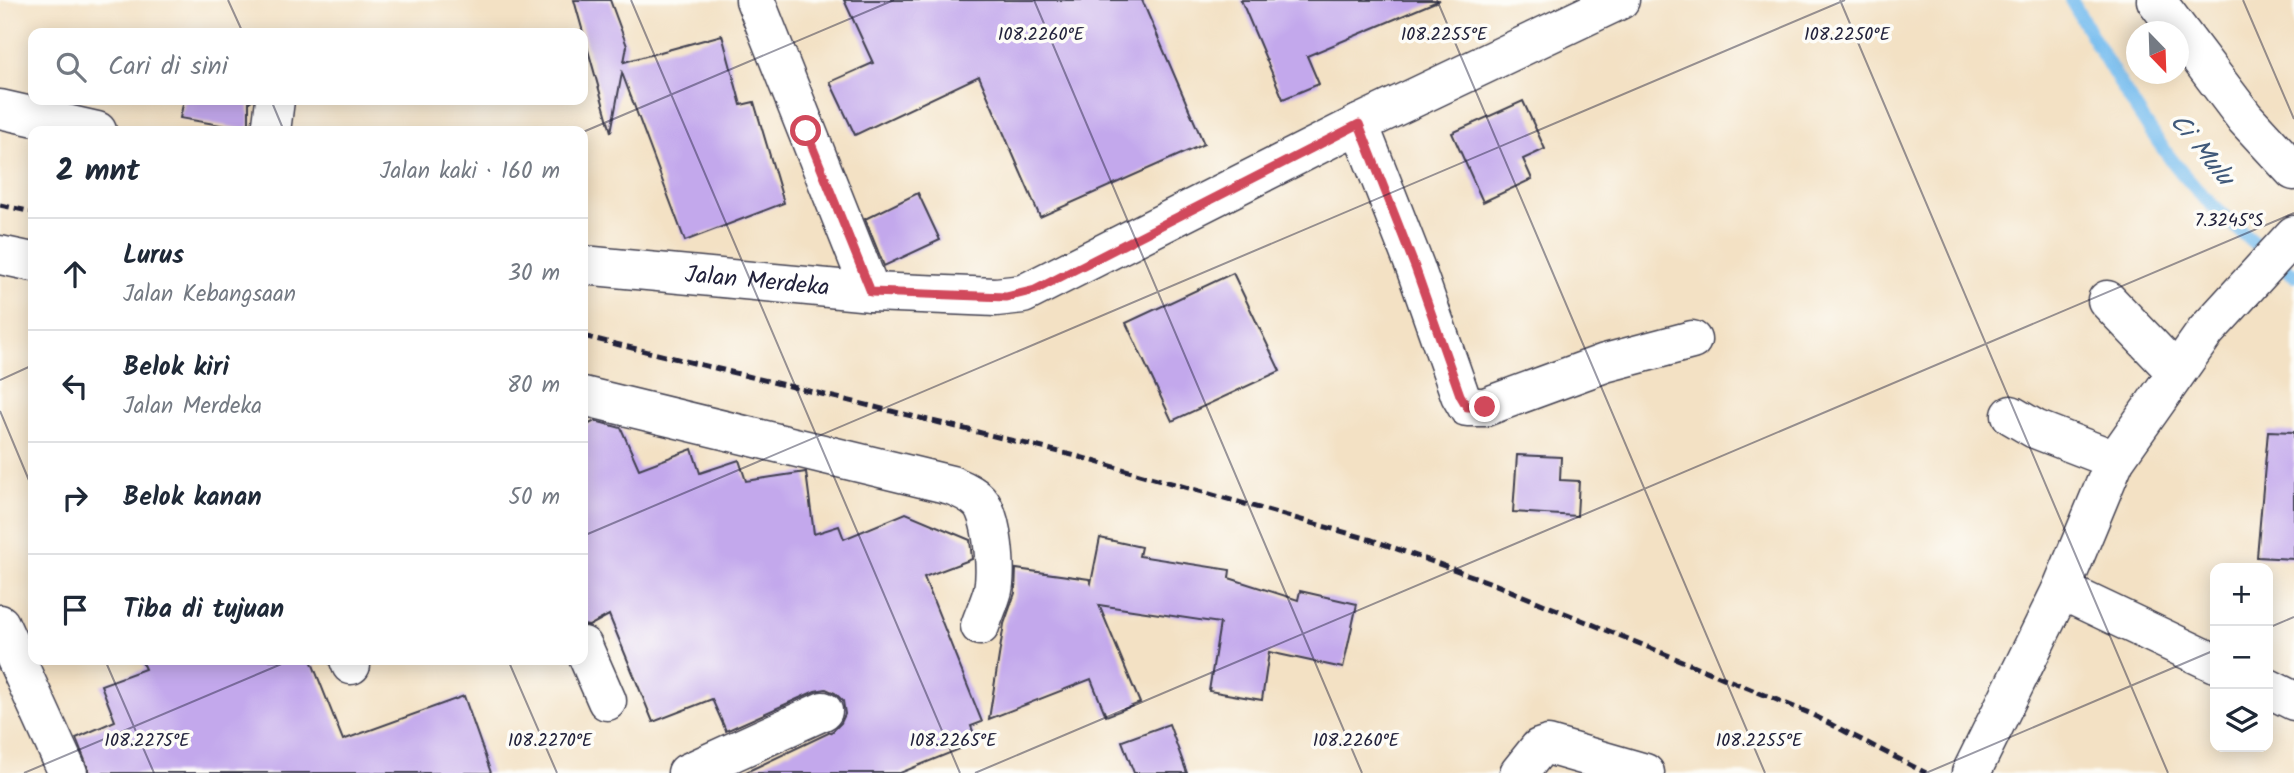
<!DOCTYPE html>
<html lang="id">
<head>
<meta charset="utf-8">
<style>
	:root { --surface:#fff; --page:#f2f2f3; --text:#1f2937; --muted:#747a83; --line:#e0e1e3 }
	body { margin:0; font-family:Kalam,sans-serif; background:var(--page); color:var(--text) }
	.controls { position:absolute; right:21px; bottom:21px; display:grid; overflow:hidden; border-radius:14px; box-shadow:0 4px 18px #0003 }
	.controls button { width:63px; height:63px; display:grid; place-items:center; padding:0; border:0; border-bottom:2px solid var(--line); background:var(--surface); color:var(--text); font:35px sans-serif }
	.compass { position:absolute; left:2126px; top:21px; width:63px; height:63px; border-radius:50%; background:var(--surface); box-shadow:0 4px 18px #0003; rotate:157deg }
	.stop { position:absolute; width:21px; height:21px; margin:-16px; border:5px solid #d1495b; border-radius:50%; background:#fff }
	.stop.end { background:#d1495b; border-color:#fff; box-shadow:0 2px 7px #0008 }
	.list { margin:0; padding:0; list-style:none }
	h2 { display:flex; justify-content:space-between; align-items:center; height:91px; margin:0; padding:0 28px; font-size:30px }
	h2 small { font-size:23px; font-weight:400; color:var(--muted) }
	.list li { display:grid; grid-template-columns:46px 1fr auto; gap:21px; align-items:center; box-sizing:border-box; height:112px; padding:0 28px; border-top:2px solid var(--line) }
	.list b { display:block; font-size:26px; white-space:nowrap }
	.list p { margin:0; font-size:23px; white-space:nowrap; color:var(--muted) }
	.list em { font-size:23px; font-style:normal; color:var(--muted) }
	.icon { flex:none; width:38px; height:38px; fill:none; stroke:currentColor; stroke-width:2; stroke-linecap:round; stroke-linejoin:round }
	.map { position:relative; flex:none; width:2294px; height:773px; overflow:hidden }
	.search { position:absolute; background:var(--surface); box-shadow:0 4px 18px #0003; left:28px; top:28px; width:560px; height:77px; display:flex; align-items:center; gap:18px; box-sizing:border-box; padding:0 24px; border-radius:14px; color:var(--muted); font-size:26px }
	.panel { position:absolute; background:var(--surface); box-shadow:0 4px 18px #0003; left:28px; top:126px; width:560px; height:539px; border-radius:14px }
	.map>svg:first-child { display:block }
</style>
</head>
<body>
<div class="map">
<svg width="2294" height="773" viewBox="0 0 2294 773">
	<rect width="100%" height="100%" fill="#fdfcf7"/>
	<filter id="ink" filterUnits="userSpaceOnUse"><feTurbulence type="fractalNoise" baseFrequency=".0143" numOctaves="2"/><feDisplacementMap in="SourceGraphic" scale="14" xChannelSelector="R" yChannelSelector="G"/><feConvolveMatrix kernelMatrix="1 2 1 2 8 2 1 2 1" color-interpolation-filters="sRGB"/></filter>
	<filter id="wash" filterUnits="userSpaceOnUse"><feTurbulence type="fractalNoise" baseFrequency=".00686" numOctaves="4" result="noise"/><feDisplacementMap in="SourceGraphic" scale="28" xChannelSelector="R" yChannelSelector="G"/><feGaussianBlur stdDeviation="1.57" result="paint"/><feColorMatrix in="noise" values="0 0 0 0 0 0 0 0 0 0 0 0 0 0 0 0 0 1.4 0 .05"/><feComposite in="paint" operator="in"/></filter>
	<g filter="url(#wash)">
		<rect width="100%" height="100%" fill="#f3e1c4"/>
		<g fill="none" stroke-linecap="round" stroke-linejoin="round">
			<path stroke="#78beef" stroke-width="14" d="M 2071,0 C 2102,53 2133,108 2170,158 C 2204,203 2250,240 2294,275"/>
		</g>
		<g id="blocks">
			<path fill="#c3a8ec" d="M 574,0 L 610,0 L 627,46 L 624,62 L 722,35 L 741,105 L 754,102 L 784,203 L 685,241 L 622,73 L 611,132 Z
				M 844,0 L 1142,0 L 1204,144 L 1040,217 L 979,76 L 855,135 L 830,82 L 873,63 Z
				M 1241,0 L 1440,0 L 1307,56 L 1319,84 L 1283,99 Z
				M 184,100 L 252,100 L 249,102 L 249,130 L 180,118 Z
				M 1523,101 L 1545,149 L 1523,159 L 1532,179 L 1483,202 L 1452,133 Z
				M 918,193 L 940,240 L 884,266 L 865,219 Z
				M 1233,273 L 1280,371 L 1172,421 L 1126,323 Z
				M 595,421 L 621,428 L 639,469 L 692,449 L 700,473 L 739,460 L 746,481 L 806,472 L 814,534 L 839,526 L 844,539 L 906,513 L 970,540 L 972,559 L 924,577 L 982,722 L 971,726 L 977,742 L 900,773 L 744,773 L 833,731 L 841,723 L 845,714 L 843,701 L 835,693 L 826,689 L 815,691 L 726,731 L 712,699 L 653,722 L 609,615 L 589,626 L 583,625 L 583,427 Z
				M 2268,431 L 2294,432 L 2294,559 L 2257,557 Z
				M 1517,455 L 1561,457 L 1560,480 L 1579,481 L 1577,516 L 1513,512 Z
				M 1100,538 L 1141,547 L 1139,556 L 1230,570 L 1229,578 L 1298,600 L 1300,591 L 1357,604 L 1343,668 L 1269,652 L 1262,700 L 1209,691 L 1220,623 L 1099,605 L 1140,703 L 1106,716 L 1091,679 L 989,719 L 1004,624 L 1015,593 L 1016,569 L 1089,579 L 1091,583 Z
				M 141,660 L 311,660 L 343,740 L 464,696 L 491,773 L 90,773 L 76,738 L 115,721 L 101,685 L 145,669 Z
				M 1169,724 L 1187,773 L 1134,773 L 1122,741 Z"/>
		</g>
	</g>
	<g filter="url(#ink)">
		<use href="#blocks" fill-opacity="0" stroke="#413f50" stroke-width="2"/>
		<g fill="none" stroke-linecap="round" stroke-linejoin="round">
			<defs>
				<g id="minor">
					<path d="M 755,0 L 871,292"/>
					<path d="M 0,109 L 97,131"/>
					<path d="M 1359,124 L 1415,267 L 1460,395 L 1467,407 L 1485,407 L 1605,363 L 1692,340"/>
					<path d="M 271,131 L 275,100"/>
					<path d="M 0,255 L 33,262"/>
					<path id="s1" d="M 583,265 L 871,292 L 996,297 L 1023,294 L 1359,124 L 1620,0"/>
					<path d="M 2107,300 L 2176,372"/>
					<path d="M 583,396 L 951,485 C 961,489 971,493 979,501 C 993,515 997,570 993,590 C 990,602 984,614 980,626"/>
					<path d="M 2011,415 L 2035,429 L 2115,460"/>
					<path d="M 2061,590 L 2215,663"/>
					<path d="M 0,624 L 68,773"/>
					<path d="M 583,646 L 607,701"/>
					<path d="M 349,660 L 351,665"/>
					<path d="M 2268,688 L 2294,701"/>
					<path d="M 687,773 L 823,711"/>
					<path d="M 1519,773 L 1539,748 L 1548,745 L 1645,773"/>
					<path d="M 1971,773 L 2061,590 L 2115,460 L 2206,331 L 2294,235"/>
				</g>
				<path id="tertiary" d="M 2156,0 L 2245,118 L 2294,171"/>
			</defs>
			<use href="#minor" stroke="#413f50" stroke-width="41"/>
			<use href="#tertiary" stroke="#413f50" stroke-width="41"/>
			<use href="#minor" stroke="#fff" stroke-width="38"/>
			<use href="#tertiary" stroke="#fff" stroke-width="38"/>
			<path stroke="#22223b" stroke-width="5" stroke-dasharray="10 5" stroke-linecap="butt" d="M 0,205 L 33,212
				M 583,336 L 1076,456 L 1372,540 L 1489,582 L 1809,713 L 1926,773"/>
		</g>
	</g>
	<g fill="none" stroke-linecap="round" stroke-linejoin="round" filter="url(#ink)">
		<path stroke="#d1495b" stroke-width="9" d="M 806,131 L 871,292 L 1006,297 L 1035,290 L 1359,124 L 1415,267 L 1460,395 L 1467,407 L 1485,407"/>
	</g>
	<path fill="none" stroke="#22223b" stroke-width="2" stroke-opacity="0.45" d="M 228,0 L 243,33M 631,0 L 960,773M 1034,0 L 1362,773M 1437,0 L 1765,773M 1840,0 L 2168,773M 2243,0 L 2294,119M 271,100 L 284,131M 583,132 L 894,0M 0,380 L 33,365M 0,411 L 33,490M 583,536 L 1845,0M 2268,628 L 2294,617M 105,660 L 154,773M 508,660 L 557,773M 24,773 L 291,660M 975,773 L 2294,213M 1926,773 L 2215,650"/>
	<g text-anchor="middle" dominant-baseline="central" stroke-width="7" stroke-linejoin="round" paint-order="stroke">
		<g font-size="24" fill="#22223b" stroke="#fdfcf7">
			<text stroke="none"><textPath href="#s1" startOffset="175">Jalan Merdeka</textPath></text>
		</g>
		<g font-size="26" font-style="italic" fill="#40597a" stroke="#fdfcf7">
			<text transform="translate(2201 150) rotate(51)">Ci Mulu</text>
		</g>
	</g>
	<g font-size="18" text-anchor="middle" fill="#22223b" stroke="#fdfcf7" stroke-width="7" stroke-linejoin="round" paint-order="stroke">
		<text x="1041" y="40">108.2260°E</text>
		<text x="1444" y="40">108.2255°E</text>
		<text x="1847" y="40">108.2250°E</text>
		<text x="2229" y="226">7.3245°S</text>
		<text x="147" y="746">108.2275°E</text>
		<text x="550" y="746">108.2270°E</text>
		<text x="953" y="746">108.2265°E</text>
		<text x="1356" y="746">108.2260°E</text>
		<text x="1759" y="746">108.2255°E</text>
	</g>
</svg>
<div class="controls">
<button>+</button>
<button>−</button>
<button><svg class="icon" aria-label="layers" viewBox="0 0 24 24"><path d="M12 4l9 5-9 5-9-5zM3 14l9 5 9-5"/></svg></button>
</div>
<svg class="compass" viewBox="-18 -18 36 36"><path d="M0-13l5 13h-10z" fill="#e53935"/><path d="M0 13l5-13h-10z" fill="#747a83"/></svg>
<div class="stop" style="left:806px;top:131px"></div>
<div class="stop end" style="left:1485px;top:407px"></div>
<div class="search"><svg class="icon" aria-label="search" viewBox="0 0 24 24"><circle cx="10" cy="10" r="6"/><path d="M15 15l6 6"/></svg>Cari di sini</div>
<section class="panel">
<h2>2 mnt<small>Jalan kaki · 160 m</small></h2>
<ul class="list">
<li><svg class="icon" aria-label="ahead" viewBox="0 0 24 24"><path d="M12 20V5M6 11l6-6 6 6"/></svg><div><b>Lurus</b><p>Jalan Kebangsaan</p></div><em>30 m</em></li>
<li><svg class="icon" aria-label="left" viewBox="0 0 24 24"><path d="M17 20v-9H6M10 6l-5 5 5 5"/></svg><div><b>Belok kiri</b><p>Jalan Merdeka</p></div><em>80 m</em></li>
<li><svg class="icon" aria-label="right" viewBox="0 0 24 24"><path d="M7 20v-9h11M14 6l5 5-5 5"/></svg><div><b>Belok kanan</b></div><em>50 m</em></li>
<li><svg class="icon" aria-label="arrive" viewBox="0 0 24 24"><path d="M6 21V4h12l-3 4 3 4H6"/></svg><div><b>Tiba di tujuan</b></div></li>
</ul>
</section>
</div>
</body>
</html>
